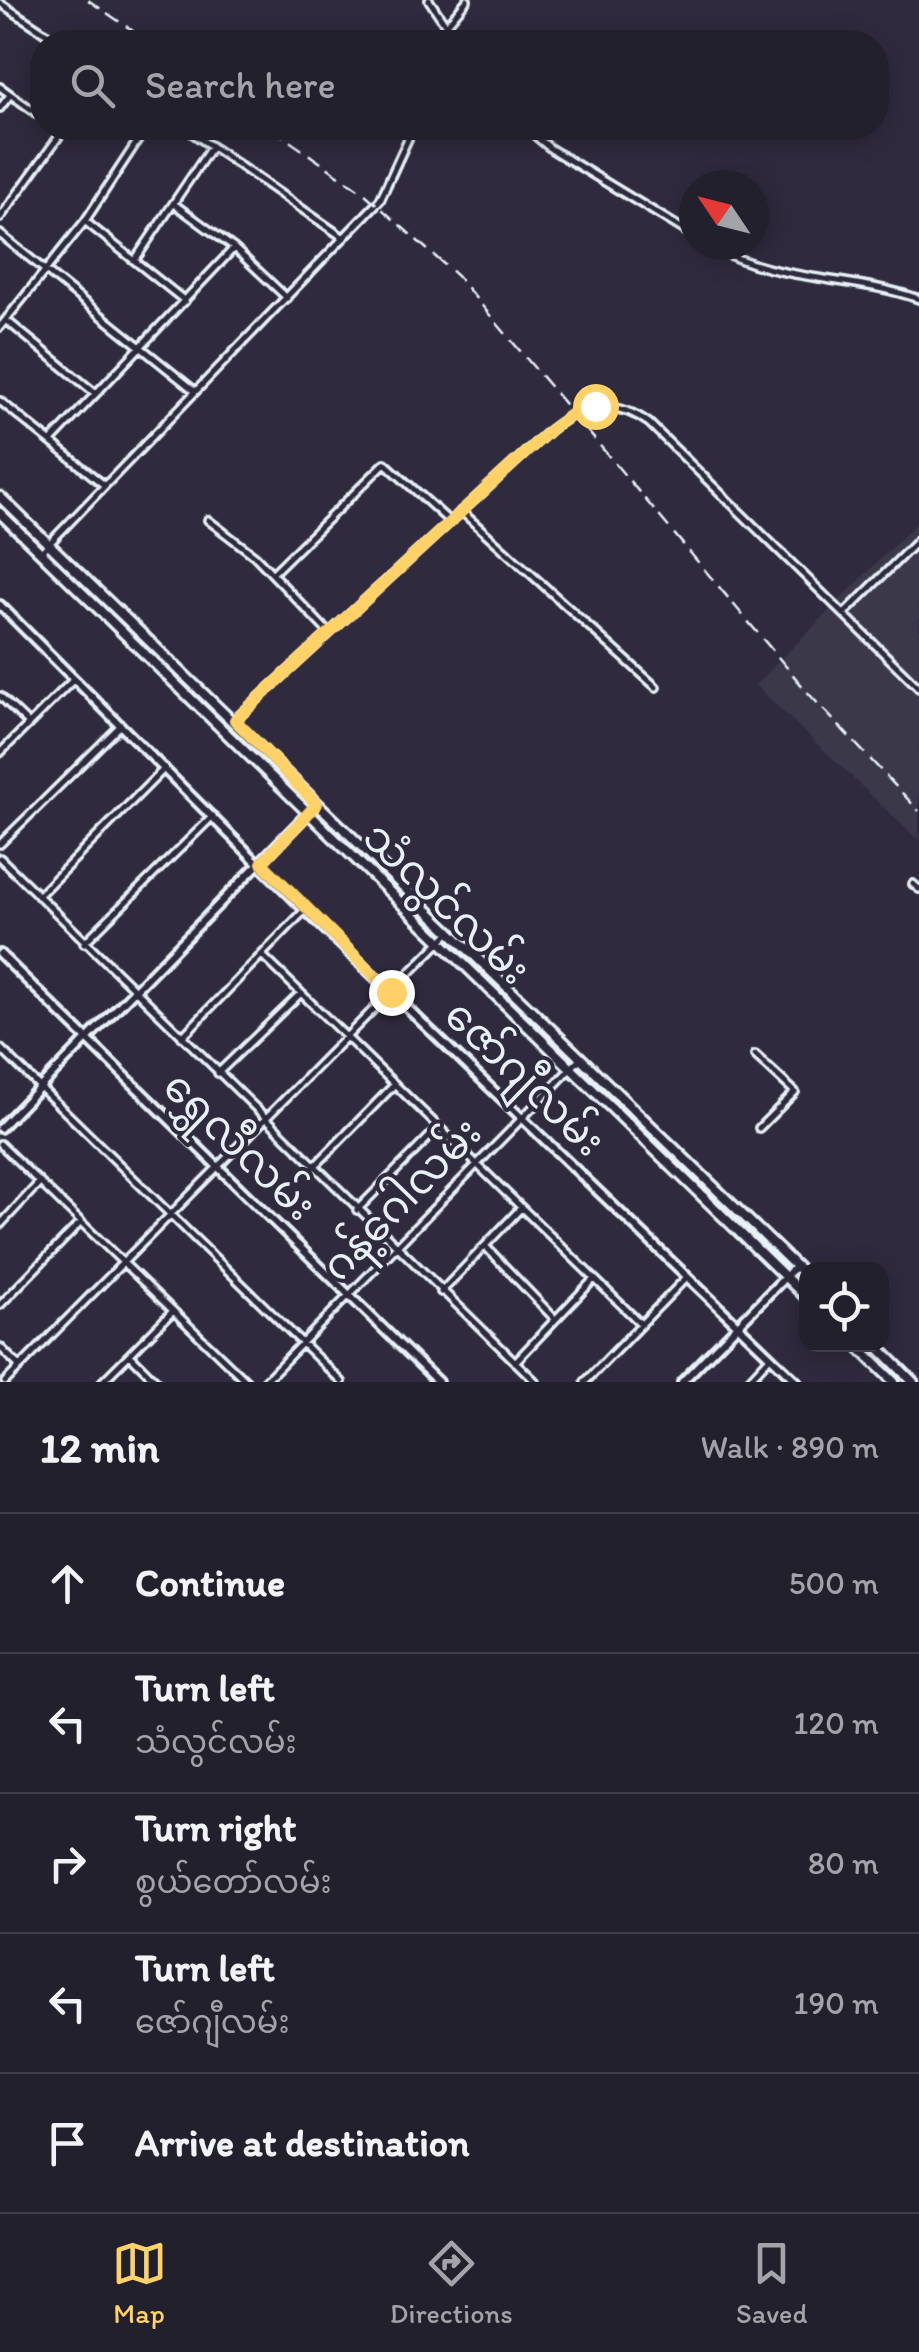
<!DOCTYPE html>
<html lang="en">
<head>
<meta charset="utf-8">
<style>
	:root { --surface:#23202e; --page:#2b2836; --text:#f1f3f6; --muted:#a3a3aa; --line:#403e4a; --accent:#ffd166 }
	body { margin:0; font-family:Itim,"Noto Sans Myanmar",sans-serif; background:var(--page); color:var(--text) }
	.controls { position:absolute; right:30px; bottom:30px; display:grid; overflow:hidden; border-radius:20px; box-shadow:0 5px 25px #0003 }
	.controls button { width:90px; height:90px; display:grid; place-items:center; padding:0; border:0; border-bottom:2px solid var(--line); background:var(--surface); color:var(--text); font:50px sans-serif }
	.compass { position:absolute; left:679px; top:170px; width:90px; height:90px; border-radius:50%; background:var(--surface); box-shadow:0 5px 25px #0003; rotate:305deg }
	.stop { position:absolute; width:30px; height:30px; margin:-22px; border:8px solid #ffd166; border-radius:50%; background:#fff }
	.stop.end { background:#ffd166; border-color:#fff; box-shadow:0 2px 10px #0008 }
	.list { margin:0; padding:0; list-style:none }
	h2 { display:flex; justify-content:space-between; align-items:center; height:130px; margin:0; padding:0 40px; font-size:42px }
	h2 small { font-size:32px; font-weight:400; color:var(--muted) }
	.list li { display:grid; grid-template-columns:65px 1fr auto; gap:30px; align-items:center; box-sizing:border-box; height:140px; padding:0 40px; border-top:2px solid var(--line) }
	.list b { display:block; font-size:38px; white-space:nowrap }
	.list p { margin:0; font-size:32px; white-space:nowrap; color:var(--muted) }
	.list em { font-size:32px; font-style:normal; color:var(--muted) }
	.icon { flex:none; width:55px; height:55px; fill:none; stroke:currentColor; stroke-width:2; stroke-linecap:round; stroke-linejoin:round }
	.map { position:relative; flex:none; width:919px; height:1382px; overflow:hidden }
	.search { position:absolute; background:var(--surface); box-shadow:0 5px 25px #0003; left:30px; right:30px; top:30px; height:110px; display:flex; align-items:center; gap:25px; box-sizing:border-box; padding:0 35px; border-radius:40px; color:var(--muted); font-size:38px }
	.sheet { height:830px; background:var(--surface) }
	nav { display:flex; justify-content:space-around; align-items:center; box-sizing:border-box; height:140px; border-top:2px solid var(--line); background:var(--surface); font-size:28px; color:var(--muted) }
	nav a { display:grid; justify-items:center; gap:5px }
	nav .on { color:var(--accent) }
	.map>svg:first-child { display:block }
</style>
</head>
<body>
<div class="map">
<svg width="919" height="1382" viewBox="0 0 919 1382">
	<rect width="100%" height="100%" fill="#2f2a3d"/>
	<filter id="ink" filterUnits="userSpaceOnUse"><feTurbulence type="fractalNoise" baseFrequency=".01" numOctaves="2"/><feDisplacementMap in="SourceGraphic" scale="20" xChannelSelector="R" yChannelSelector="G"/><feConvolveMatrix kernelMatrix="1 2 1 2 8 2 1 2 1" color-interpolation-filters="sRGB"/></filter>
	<g filter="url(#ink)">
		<path fill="#3b3749" d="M 919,520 L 919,841 L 755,685 Z"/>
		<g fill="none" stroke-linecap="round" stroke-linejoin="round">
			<defs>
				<path id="minor" d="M 429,0 L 457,42
					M 0,3 L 59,42
					M 448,23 L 467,0
					M 0,87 L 42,117
					M 0,108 L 10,95
					M 185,128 L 344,238
					M 526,128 L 551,149 L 694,236
					M 174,204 L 234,248 L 287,298
					M 0,218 L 65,128
					M 86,222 L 185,301
					M 0,234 L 195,391
					M 709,245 C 779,284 847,274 919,299
					M 135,260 L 212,146
					M 6,320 L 96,394
					M 0,327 L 85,221 L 146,128
					M 0,401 L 104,485
					M 52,440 L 234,248
					M 461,511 L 656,687
					M 208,520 L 255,556 L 329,633
					M 42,551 L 380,200 L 413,128
					M 273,573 L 385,463 L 450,522
					M 844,614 L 919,539
					M 0,696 L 29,724
					M 235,720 L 550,430 C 581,405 615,398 649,423 L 919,688
					M 0,753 L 74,679
					M 0,844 L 121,725
					M 0,858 L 536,1382
					M 913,884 L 919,889
					M 38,896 L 165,768
					M 84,943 L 213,816
					M 263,956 L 641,1324
					M 182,1037 L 305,910
					M 0,1048 L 342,1382
					M 755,1055 L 795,1092 L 759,1128
					M 218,1073 L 301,993
					M 0,1144 L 247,1382
					M 314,1167 L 395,1084
					M 357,1210 L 439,1127
					M 0,1225 L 39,1183
					M 485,1246 L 555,1319
					M 441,1292 L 521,1208
					M 0,1305 L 81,1222
					M 0,1347 L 19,1366
					M 130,1355 L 157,1382
					M 515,1362 L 594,1279
					M 5,1382 L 449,933
					M 102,1382 L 173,1311
					M 264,1382 L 581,1058
					M 585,1382 L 687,1277
					M 747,1382 L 770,1357"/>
				<path id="tertiary" d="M 0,605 L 305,910 L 797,1382
					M 0,954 L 438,1382
					M 0,1128 L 317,804
					M 682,1382 L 796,1266"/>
				<path id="primary" d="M 0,497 L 806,1276
					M 0,513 L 806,1297
					M 855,1344 L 894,1382
					M 875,1344 L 913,1382"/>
			</defs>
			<use href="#minor" stroke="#e8f1f8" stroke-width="12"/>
			<use href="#tertiary" stroke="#e8f1f8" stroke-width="14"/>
			<use href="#primary" stroke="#e8f1f8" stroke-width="15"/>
			<use href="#minor" stroke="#2f2a3d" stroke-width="5"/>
			<use href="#tertiary" stroke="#2f2a3d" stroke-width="6"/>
			<use href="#primary" stroke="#2f2a3d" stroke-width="8"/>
			<path stroke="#e8f1f8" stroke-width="2.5" stroke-dasharray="15 8" stroke-linecap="butt" d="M 88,0 L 149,42
				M 271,128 L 364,193 L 457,276 L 810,695 L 919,811"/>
		</g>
	</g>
	<g fill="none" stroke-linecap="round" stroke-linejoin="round" filter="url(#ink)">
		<path stroke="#ffd166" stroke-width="12" d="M 391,992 L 262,863 L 317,804 L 235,720 L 550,430 L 577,410 L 595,406"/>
	</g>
	<g text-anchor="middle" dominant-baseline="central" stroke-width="8" stroke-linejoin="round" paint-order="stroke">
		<g font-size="42" fill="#e8f1f8" stroke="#2f2a3d">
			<text transform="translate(447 903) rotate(44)">သံလွင်လမ်း</text>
			<text transform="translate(525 1078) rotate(44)">ဇော်ဂျီလမ်း</text>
			<text transform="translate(240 1146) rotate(44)">ရွှေလီလမ်း</text>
			<text transform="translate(401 1199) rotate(-46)">ဂန့်ဂေါလမ်း</text>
		</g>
	</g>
</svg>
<div class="controls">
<button><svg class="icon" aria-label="locate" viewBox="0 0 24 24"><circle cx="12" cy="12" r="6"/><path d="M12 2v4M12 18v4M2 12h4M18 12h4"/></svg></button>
</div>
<svg class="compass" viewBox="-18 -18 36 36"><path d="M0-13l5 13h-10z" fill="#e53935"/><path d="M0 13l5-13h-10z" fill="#a3a3aa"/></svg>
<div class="stop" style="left:595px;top:406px"></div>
<div class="stop end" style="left:391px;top:992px"></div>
<div class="search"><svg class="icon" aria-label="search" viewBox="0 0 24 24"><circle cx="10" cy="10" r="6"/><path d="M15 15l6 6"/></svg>Search here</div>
</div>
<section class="sheet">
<h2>12 min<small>Walk · 890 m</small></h2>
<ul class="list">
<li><svg class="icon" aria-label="ahead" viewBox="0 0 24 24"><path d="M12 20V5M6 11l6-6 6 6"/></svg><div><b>Continue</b></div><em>500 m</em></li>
<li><svg class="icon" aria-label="left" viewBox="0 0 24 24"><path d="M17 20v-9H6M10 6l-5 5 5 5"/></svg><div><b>Turn left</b><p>သံလွင်လမ်း</p></div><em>120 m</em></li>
<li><svg class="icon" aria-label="right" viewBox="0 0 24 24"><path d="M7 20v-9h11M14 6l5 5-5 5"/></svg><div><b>Turn right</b><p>စွယ်တော်လမ်း</p></div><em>80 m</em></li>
<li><svg class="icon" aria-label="left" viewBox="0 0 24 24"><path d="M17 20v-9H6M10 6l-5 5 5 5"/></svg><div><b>Turn left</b><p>ဇော်ဂျီလမ်း</p></div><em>190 m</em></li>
<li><svg class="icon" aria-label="arrive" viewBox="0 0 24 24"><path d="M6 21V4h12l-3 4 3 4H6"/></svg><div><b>Arrive at destination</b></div></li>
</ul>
</section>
<nav>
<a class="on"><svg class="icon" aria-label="map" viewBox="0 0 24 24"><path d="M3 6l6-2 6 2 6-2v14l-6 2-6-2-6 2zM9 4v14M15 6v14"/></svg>Map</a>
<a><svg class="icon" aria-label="directions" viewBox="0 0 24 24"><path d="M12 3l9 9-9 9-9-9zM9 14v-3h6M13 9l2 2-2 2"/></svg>Directions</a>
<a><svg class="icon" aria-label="saved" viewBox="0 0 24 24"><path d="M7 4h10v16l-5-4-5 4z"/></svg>Saved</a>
</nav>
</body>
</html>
